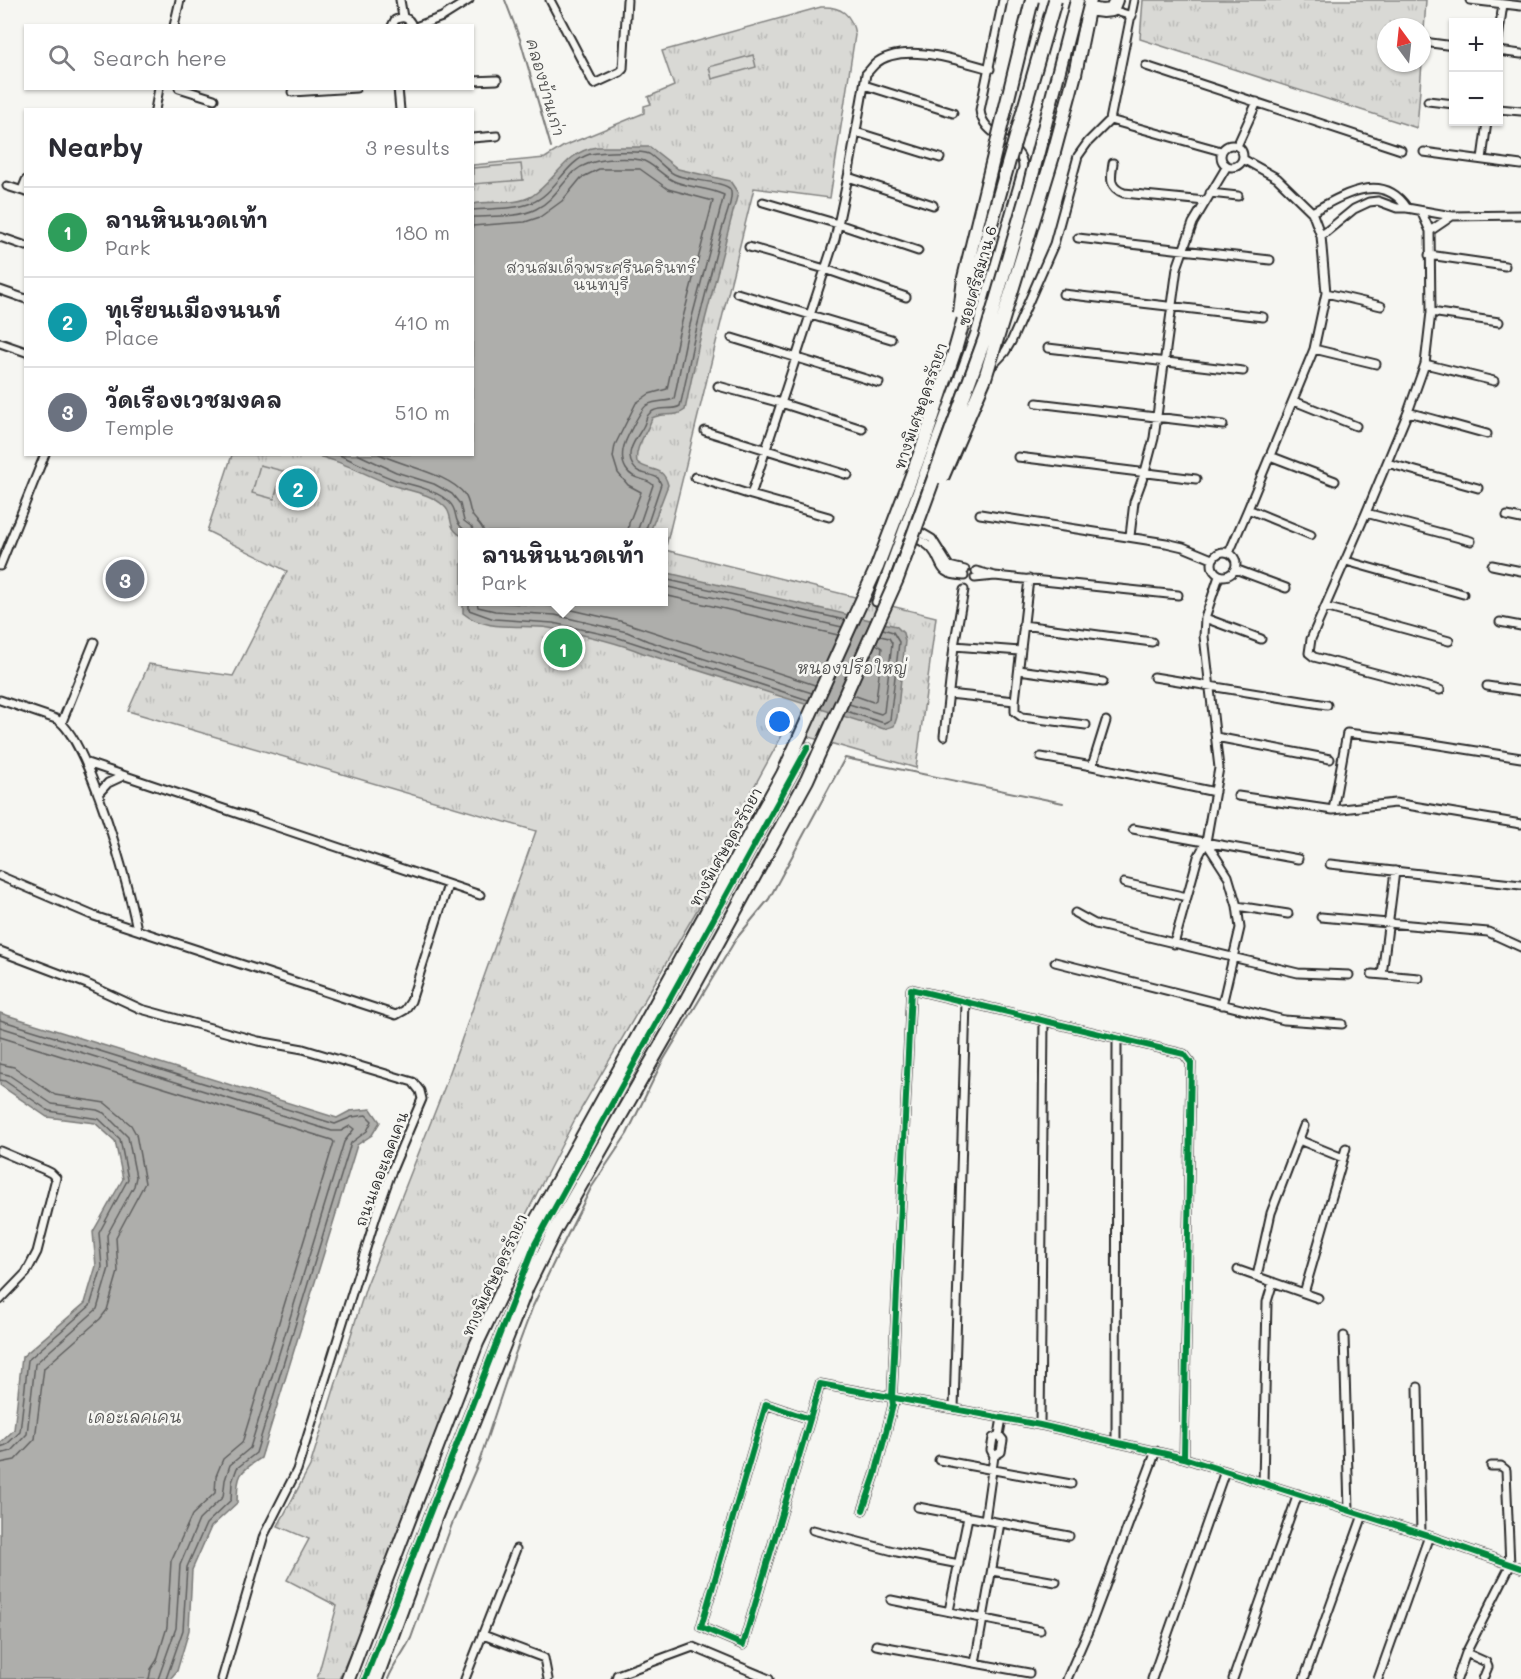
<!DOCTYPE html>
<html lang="en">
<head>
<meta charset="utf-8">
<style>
	:root { --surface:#fff; --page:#f2f2f3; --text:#2b2b33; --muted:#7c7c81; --line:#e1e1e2; --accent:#db2777 }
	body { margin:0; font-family:Mali,"Playpen Sans Thai",sans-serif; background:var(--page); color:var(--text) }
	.controls { position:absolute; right:18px; top:18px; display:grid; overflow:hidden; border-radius:0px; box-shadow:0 2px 4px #0004 }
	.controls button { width:54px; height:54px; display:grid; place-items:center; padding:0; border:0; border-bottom:2px solid var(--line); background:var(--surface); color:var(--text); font:30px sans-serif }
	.compass { position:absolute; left:1377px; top:18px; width:54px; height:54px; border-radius:50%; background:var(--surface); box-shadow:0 2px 4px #0004; rotate:345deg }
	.you { position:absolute; left:780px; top:722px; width:21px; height:21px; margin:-15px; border:4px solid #fff; border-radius:50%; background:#1a73e8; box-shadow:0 0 0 9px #1a73e833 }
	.badge { display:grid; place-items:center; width:39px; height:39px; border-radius:50%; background:var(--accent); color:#fff; font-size:20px; font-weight:700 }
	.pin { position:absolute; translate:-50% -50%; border:3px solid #fff; box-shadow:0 2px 6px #0006 }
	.popup { position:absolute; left:458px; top:528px; width:210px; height:78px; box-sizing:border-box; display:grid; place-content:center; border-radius:0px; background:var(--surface); filter:drop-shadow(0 2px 4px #0005); font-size:20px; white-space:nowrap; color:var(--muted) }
	.popup b { font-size:22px; color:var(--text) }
	.popup::after { content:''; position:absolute; left:50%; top:100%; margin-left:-12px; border:12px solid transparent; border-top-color:var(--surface) }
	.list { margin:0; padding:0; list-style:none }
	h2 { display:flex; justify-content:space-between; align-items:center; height:78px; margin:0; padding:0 24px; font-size:26px }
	h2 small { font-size:20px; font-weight:400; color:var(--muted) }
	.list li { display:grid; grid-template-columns:39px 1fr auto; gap:18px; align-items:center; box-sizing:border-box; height:90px; padding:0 24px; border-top:2px solid var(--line) }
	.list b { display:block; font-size:22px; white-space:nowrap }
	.list p { margin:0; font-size:20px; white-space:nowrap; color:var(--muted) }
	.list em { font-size:20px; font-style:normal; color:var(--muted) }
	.icon { flex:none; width:33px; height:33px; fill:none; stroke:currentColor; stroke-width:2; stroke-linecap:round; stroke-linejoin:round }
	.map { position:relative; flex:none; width:1521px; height:1679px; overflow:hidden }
	.search { position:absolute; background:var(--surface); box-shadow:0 2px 4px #0004; left:24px; top:24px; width:450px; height:66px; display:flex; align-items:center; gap:15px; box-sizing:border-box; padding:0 21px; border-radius:0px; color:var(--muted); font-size:22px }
	.panel { position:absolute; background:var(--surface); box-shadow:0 2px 4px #0004; left:24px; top:108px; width:450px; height:348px; border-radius:0px }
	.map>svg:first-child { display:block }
</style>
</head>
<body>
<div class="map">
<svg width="1521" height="1679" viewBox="0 0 1521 1679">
	<defs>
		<pattern id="grass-tufts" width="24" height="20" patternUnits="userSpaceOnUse" patternTransform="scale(1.5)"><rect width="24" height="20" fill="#d9d9d5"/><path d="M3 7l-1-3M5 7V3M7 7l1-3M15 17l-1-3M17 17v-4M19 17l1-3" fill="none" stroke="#babab7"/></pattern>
	</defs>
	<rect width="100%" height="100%" fill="#f6f6f2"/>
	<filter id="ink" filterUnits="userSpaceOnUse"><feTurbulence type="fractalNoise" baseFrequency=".0167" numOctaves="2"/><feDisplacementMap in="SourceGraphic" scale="12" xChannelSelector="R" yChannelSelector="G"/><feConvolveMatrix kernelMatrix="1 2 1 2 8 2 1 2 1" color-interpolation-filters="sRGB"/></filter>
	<g filter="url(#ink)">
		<path fill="url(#grass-tufts)" stroke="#828280" stroke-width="1.5" fill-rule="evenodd" d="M 1143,0 L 1426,0 L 1422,62 L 1422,27 L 1386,27 L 1386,63 L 1422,63 L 1417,128 L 1140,39 Z
			M 821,7 C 841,6 852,14 855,35 L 830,198 L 754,188 L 665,550 L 936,617 L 916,768 L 785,730 L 713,862 L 704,898 L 574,1121 L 515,1236 L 476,1326 L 384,1575 L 339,1679 L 317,1679 L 337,1606 L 287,1580 L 309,1539 L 278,1526 L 310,1466 L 366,1287 L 445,1086 L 536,831 L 128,711 L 149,664 L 233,676 L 287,571 L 207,531 L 232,455 L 472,454 L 473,165 L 545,158 L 564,146 L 644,113 L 644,106 L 651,104 L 648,97 L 674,86 L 662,51 ZM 462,532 L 664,532 L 664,602 L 462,602 Z"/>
		<path fill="#d9d9d5" stroke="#828280" stroke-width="1.5" d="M 753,55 L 756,67 L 712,79 L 709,67 Z
			M 521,164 L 523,180 L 473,184 L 473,168 Z
			M 260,465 L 283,471 L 274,499 L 252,493 Z"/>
		<path fill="#aeaeab" stroke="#7a7a78" stroke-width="1.5" d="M 597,147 L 650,147 L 678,169 L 730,181 L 738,193 L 699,343 L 685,410 C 675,418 664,412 652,418 C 648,432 634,447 637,462 C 649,473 663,464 668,485 L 650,532 L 462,532 L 462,536 C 445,527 455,515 444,506 C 430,493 409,491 392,485 C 365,475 341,460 312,455 L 472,454 L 473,204 C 490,200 516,206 532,196 C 556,180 566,151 597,147 Z
			M 664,572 L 896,626 L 903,633 L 905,641 L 897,717 L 894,726 L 884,729 L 643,653 C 614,641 581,634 549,628 C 523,624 485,632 463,613 L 463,602 L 664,602 Z
			M 0,1013 L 337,1118 L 350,1111 L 371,1109 L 380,1122 L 372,1135 L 357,1145 L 261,1458 C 237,1473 238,1475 237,1503 L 211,1527 L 192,1570 L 189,1630 L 177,1671 L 170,1679 L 0,1679 L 0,1443 L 14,1430 L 22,1357 L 85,1303 L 96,1266 L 93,1232 L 123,1179 L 115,1141 L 95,1123 L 47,1117 L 0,1085 Z"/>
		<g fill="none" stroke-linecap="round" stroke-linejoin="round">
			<path stroke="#5f5f5e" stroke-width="1.5" d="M 472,210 C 491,208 514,210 531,203 C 556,194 564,162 590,154 C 600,152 641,150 649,154 C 658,160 665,169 674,174 C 687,181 724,181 730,189 C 735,197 723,223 721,233 C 712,268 703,304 694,339 C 689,361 686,384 680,406 C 672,411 662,406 653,411 C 645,415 647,420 643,427 C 637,438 624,452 633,466 C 638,475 649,473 658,478 L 661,484 L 645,532
				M 472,217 C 491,216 519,218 536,209 C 553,201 562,183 575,171 C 590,158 623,157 641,160 C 652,162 664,178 676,182 C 692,188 710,188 724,195 L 686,340 L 674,399 C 666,402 656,400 647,405 C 640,410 624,442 623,450 C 622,456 623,464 626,469 C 633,481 645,477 653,485 L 637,532
				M 472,226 L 525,222 L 540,217 L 562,201 L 581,178 L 599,169 L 640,169 L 668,189 L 713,201 L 678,337 L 667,389 L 649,394 L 636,403 L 615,445 L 613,457 L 618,473 L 628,485 L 641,492 L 629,523 L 628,532
				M 337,454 C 356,462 374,472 393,479 C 411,486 434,488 449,502 C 460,512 450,520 467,532
				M 357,454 L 396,472 L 434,484 L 452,494 L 460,504 L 464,521 L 472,527 L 475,532
				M 379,454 C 403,466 450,474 465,495 C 469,501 469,507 471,513 C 474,520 482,524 484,532
				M 664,579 L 845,620
				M 664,586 L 842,627
				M 664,595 L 838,635
				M 469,602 L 469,610 L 494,619 L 553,623 L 616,637 L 808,700
				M 477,602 L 478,607 L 495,611 L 555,615 L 627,632 L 648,641 L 812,693
				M 493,602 L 555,606 L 620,621 L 815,685
				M 853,695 L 873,702 L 876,700 L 882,648 L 876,644
				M 849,704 L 881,714 L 884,712 L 892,643 L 889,638 L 880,636
				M 846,711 L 884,723 L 890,720 L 899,642 L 893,632 L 883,629
				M 0,1020 L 335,1124 L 352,1117 L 366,1115 L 372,1121 L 367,1131 L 351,1143 L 256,1453 L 237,1468 L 232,1482 L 231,1500 L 206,1524 L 187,1567 L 183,1630 L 166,1679
				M 0,1027 L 332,1131 L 341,1131 L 350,1126 L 354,1129 L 344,1142 L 250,1448 L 230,1465 L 225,1480 L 223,1497 L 199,1520 L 180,1565 L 176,1628 L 158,1679
				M 0,1037 L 332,1140 L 334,1142 L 242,1443 L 223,1459 L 216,1476 L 215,1493 L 192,1515 L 171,1561 L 167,1627 L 157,1660 L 151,1669 L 149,1679
				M 0,1064 L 14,1067 L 55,1095 L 105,1103 L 131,1125 L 136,1134 L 145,1183 L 116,1237 L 118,1272 L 107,1310 L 100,1319 L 44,1368 L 35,1439 L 15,1460 L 0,1463
				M 0,1073 L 9,1075 L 52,1104 L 97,1110 L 104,1113 L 128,1137 L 136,1177 L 134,1186 L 107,1235 L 109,1268 L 97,1309 L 35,1364 L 27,1434 L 11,1451 L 0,1454
				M 0,1080 L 5,1081 L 49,1111 L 99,1119 L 120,1139 L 128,1179 L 99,1233 L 102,1267 L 90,1306 L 28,1360 L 20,1432 L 6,1445 L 0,1447"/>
			<path stroke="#7a7a78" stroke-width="2" d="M 505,0 L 520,39 L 551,147
				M 388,1679 C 394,1664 404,1652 411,1638 L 452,1524 L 480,1459 L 514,1357 L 533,1306 L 556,1258 L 591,1188 L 627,1134 L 661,1064 L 736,939 L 769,899 L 845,758 L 1063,803"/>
			<defs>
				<path id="minor" d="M 400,0 L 403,17
					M 550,0 L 594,84 L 620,72 L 623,69 L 627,0
					M 1470,0 L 1521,6
					M 1112,10 L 1132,16
					M 174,26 L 180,0
					M 392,26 L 395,20 C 402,16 409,17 412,26
					M 418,26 L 442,17 L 469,0
					M 1498,39 L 1503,4
					M 1431,43 L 1454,46
					M 1498,51 L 1521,54
					M 1146,66 L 1401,150
					M 472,81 L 497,80
					M 864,85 L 953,113
					M 179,88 L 214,99
					M 398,88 L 400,110
					M 292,92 L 356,88
					M 1428,101 L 1454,104
					M 1498,109 L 1521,111
					M 155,110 L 159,88
					M 1110,120 L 1221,151
					M 856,132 L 940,158
					M 472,138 L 497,136
					M1221 156a11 11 0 1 1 22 0a11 11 0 1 1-22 0Z
					M 1237,146 L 1257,102
					M 1424,152 L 1521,165
					M 1482,159 L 1487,122
					M 1113,163 C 1111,177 1108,187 1124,193 L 1205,201
					M 848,177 L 933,205
					M 7,186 L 26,192
					M 22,190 L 26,180
					M 1210,193 L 1238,196
					M 763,202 L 838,224 L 918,251
					M 1421,211 L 1430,231 L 1431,312 L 1425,364 L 1408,412 L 1366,513 L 1311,639 L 1309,653 L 1314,657 L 1440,690
					M 1312,212 C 1342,196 1382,170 1407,208
					M 1430,231 L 1452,216
					M 1321,236 L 1354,209 L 1369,202 L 1378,201 L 1397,208 L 1407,208 L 1452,216 L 1521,215
					M 0,237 L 26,246
					M 1078,238 L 1270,260
					M 749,247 L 825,269 L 906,297
					M 1429,255 L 1505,266
					M 0,290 L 26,299
					M 737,293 L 891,339
					M 1326,293 L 1381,306
					M 1063,294 L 1263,317
					M 1431,312 L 1499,322
					M 732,338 L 879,383
					M 0,343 L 26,352
					M 1048,348 L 1243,371
					M 1314,349 L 1376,364
					M 1425,364 L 1494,381
					M 990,368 L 1005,352 L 1011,342 L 1054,244 L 1078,156 L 1088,142 L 1110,120 L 1134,0
					M 718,386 L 781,403 L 862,429
					M 1294,401 L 1356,426
					M 1037,403 L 1223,425
					M 1408,412 L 1487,434
					M 705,431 L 848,475
					M 1270,456 L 1335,481
					M 1018,457 L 1196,479
					M 1387,463 L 1478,488
					M 695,477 L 751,495
					M 1248,509 L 1311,535
					M 1366,513 L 1471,541
					M 980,514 L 1166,543 L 1183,547 L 1212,559
					M 1507,516 L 1521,519
					M 829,517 L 751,495 L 835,239 L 848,177 L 866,74 C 869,71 872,67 875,64 C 902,41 960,61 990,69
					M 905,523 L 932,539 L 949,566 L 965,570
					M 910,535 C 917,539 925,542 931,548 C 945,564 935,574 964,576
					M 1130,536 L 1134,502 L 1145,472 L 1154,438 L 1177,268 L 1193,223 L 1227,166
					M1212 564a12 12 0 1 1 24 0a12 12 0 1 1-24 0Z
					M 1229,553 L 1248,509 L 1314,349 L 1326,293 L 1321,236 L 1312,212 L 1277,178 L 1243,159
					M 1346,561 L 1463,594
					M 1492,565 L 1521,571
					M 0,566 L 45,454
					M 1235,569 L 1286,588
					M 976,571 L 995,576 L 1178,595
					M 975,578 L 995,576
					M 1029,579 L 1015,701 L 1015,712 L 1022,717 L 1086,725
					M 876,602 L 976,330 L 1023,168 C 1024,142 982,138 980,110 L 1003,0
					M 1325,607 L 1449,641
					M 1205,618 L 1261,639
					M 1500,622 L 1521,626
					M 1023,625 L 1152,642
					M 954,646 L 1020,651
					M 1019,670 L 1103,682
					M 1154,677 L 1327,705
					M 1487,686 L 1521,691
					M 949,694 L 1015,701
					M 0,700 L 56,719 C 88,736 130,891 137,930
					M 62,722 L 94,642
					M 944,736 L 954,646 L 964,590
					M 1216,737 L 1330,759
					M 1041,757 L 1092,766 L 1215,792
					M 87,763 L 480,895
					M 1092,766 L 1106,721
					M 98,794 L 108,783 L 123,776
					M 1238,796 L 1333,810 L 1395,803 L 1521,824
					M 1333,810 L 1347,733 L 1414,741 L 1521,758
					M 1133,829 L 1298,859
					M 1206,842 L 1228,876 L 1237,906 L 1240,928 L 1222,1005
					M 1330,864 L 1521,885
					M 0,876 L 94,916 L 396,1015 L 405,1010 L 411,1001 L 448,885
					M 1124,883 L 1187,897
					M 1237,906 L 1288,914
					M 1075,913 L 1095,924 L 1298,973 L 1349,975
					M 1321,917 L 1488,932 L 1521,947
					M 1174,944 L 1198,857 L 1206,842 L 1219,768 L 1204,636 L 1205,618 L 1219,576
					M 0,951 L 87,984 L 141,1009 L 258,1041 L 303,1049 L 413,1082 L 420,1091 L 422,1099 L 392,1170 L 376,1216 L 297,1470 L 264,1535 L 222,1679
					M 1055,962 L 1284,1020 L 1342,1024
					M 1372,974 L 1419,978
					M 1382,975 L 1395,871
					M 1299,1140 L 1343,1158
					M 0,1151 L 45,1170 L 51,1173 L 56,1178 L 37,1252 L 26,1273 L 0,1300
					M 1238,1270 L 1318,1298
					M 1257,1276 L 1271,1213 L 1304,1126
					M 1304,1293 L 1346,1148
					M 1344,1336 L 1349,1510
					M 1418,1387 L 1421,1533
					M 954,1409 L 966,1002
					M 810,1419 L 766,1404 L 701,1627 L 743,1645 L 810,1419 L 820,1384 L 1040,1425 L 1184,1458 L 1429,1536 L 1521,1568
					M 1040,1425 L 1044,1021
					M 1116,1442 L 1117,1038
					M 994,1456 L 1001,1452 L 1003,1440 L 999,1435 L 1002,1418
					M 939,1460 L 1071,1484
					M 1263,1483 L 1267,1302 L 1273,1282
					M 918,1507 L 1069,1536
					M 863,1510 L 875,1475 L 893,1405 L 892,1398 L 911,989 L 1184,1054 L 1191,1063 L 1184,1458
					M 985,1520 L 994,1456 L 991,1450 L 993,1438 L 999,1435
					M 813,1530 L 897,1552 L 959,1564
					M 992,1571 L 1056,1582
					M 891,1600 L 1040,1630
					M 949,1611 L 968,1517
					M 483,1635 L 544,1658 L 548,1679
					M 876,1645 L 1029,1673
					M 1466,1653 L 1486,1662 L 1488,1667 L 1483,1679
					M 975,1663 L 1000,1523
					M 365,1679 L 535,1244 L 808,747
					M 465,1679 L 516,1549
					M 616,1679 L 617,1675 L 693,1647 L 769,1679
					M 1067,1679 L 1091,1624 L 1156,1451
					M 1152,1679 L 1225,1471
					M 1233,1679 L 1298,1494
					M 1304,1679 L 1363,1515
					M 1378,1679 L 1429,1536
					M 1457,1679 L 1466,1653 L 1510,1566 L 1506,1470 L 1501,1466 L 1491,1466"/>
				<path id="motorway" d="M 1088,9 L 1103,11 L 1112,10 L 1116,0
					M 1053,156 L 1075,74 L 1090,0
					M 348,1679 L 477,1343 L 535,1222 L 783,774 L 877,567 L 923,446 L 955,350"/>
			</defs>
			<use href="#minor" stroke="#2b2b2b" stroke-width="11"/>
			<use href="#motorway" stroke="#2b2b2b" stroke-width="16"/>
			<use href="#minor" stroke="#f6f6f2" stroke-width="7"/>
			<use href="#motorway" stroke="#f6f6f2" stroke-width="12"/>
			<defs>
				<path id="motorway-bridge" d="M 960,313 L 964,278 L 1032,0
					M 955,350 L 1055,0
					M 942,478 L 985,378 L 1053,156
					M 376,1679 L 436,1516 L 527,1287 L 555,1230 L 677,1017 L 807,780 L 897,579 L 985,338 L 1029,187 L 1077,0"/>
			</defs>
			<use href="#motorway-bridge" stroke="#2b2b2b" stroke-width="16" stroke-linecap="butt"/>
			<use href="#motorway-bridge" stroke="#f6f6f2" stroke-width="12"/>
			<defs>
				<path id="cycleway" d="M 810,1419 L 766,1404 L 701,1627 L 743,1645 L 810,1419 L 820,1384 L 1040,1425 L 1184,1458 L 1429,1536 L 1521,1568
					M 863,1510 L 875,1475 L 893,1405 L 892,1398 L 911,989 L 1184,1054 L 1191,1063 L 1184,1458
					M 365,1679 L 535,1244 L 808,747"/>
			</defs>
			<use href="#cycleway" stroke="#f6f6f2" stroke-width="10"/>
			<use href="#cycleway" stroke="#00873e" stroke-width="6"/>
		</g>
	</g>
	<g text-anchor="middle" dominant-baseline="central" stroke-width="5" stroke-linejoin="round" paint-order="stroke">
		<g font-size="15" fill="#565656" stroke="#f6f6f2">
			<text x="601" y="267">สวนสมเด็จพระศรีนครินทร์<tspan x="601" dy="17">นนทบุรี</tspan></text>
		</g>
		<g font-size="15" fill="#2b2b2b" stroke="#f6f6f2">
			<text transform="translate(977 276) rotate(-74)">ซอยศรีสมาน 6</text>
			<text transform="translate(920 406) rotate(-71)">ทางพิเศษอุดรรัถยา</text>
			<text transform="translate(725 847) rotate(-61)">ทางพิเศษอุดรรัถยา</text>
			<text transform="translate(381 1169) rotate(-69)">ถนนเดอะเลคเคน</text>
			<text transform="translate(494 1275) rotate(-65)">ทางพิเศษอุดรรัถยา</text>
		</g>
		<g font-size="16" font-style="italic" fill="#525251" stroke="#f6f6f2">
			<text transform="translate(546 87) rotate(74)">คลองบ้านเก่า</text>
			<text x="852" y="667">หนองปรือใหญ่</text>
			<text x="135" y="1416">เดอะเลคเคน</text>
		</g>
	</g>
</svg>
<div class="controls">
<button>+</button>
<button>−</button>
</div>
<svg class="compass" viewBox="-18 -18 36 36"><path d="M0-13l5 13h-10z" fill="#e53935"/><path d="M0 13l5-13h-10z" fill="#7c7c81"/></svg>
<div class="you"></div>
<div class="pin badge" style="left:563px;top:648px;background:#2e9e5b">1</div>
<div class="popup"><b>ลานหินนวดเท้า</b>Park</div>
<div class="pin badge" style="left:298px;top:488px;background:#0f9aa8">2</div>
<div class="pin badge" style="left:125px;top:579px;background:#6b7280">3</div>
<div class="search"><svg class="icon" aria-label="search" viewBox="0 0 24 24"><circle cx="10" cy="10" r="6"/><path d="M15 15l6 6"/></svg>Search here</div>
<section class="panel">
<h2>Nearby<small>3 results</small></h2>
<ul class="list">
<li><span class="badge" style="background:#2e9e5b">1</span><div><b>ลานหินนวดเท้า</b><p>Park</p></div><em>180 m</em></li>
<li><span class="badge" style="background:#0f9aa8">2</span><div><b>ทุเรียนเมืองนนท์</b><p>Place</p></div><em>410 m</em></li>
<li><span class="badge" style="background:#6b7280">3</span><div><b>วัดเรืองเวชมงคล</b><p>Temple</p></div><em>510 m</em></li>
</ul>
</section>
</div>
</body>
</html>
